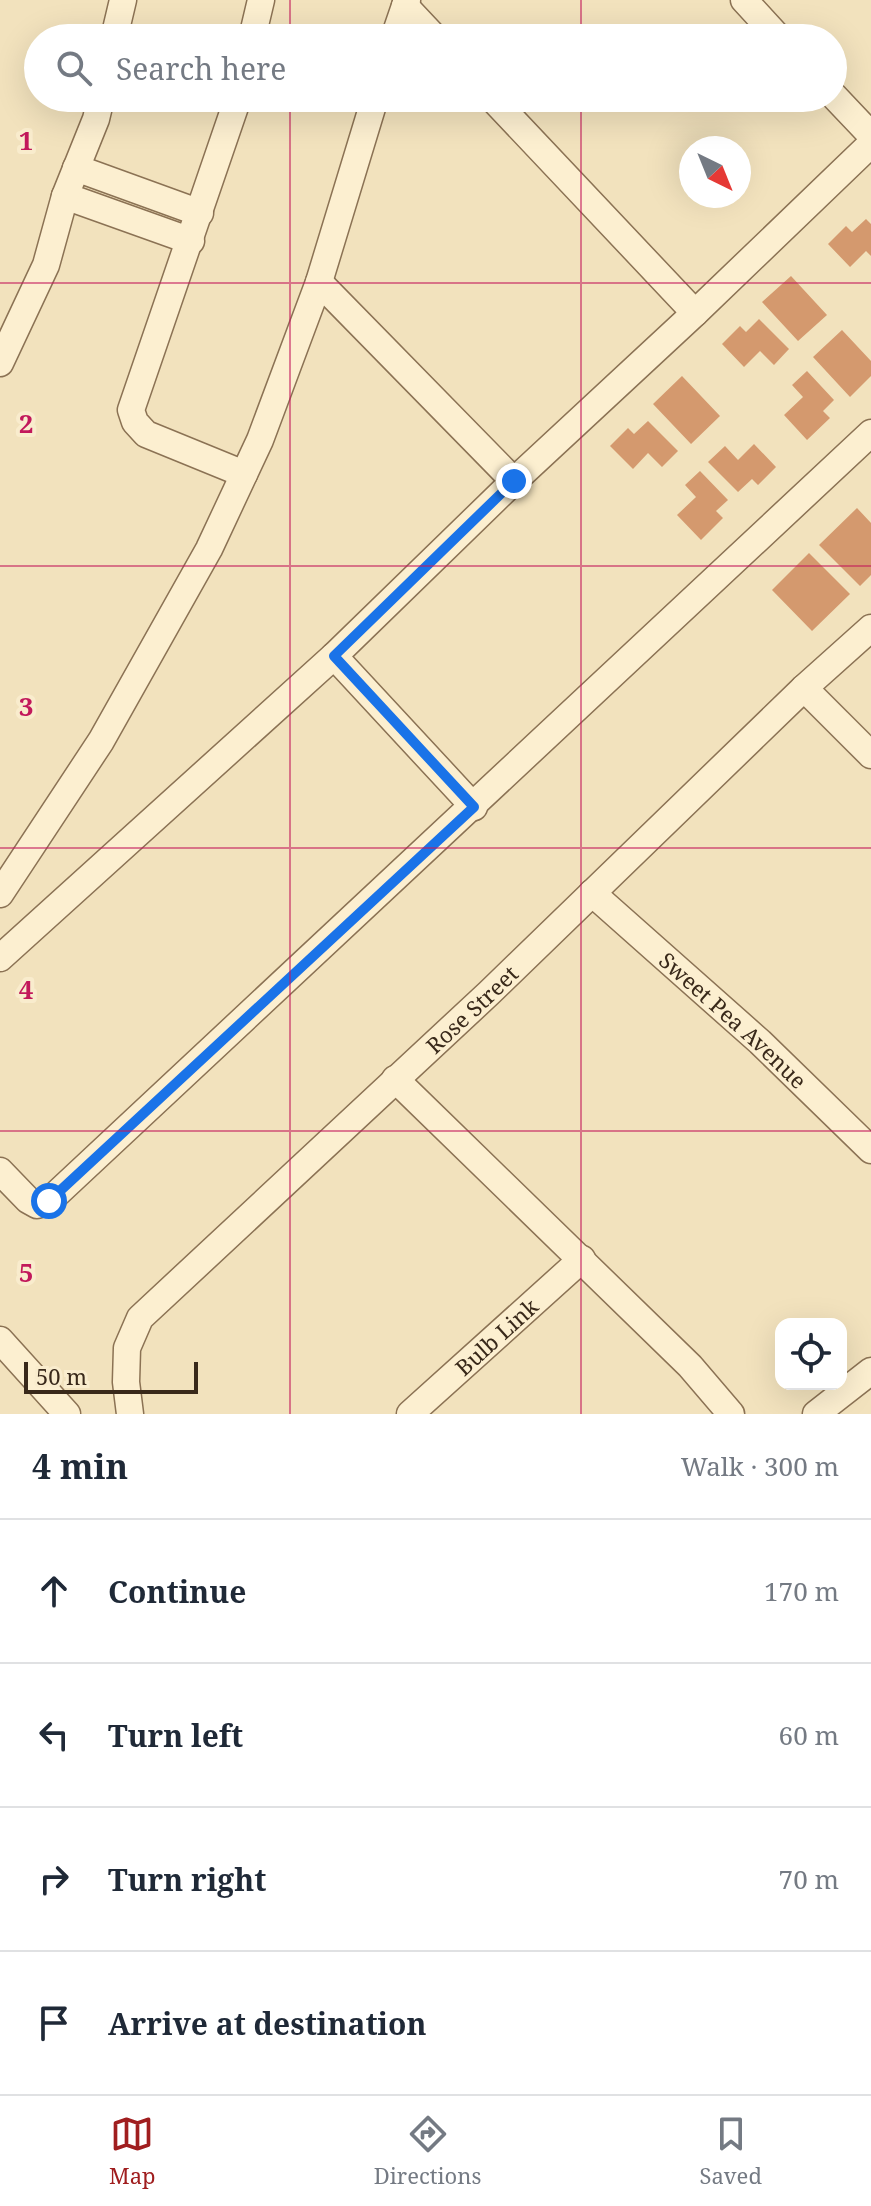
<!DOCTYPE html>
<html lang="en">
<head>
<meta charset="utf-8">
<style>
	:root { --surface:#fff; --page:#f2f2f3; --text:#1f2937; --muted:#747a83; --line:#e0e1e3; --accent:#a01e1f }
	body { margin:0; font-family:"Noto Serif",serif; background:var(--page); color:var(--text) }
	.controls { position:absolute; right:24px; bottom:24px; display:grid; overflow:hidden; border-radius:16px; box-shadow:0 8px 32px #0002 }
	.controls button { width:72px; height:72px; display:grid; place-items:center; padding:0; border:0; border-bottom:2px solid var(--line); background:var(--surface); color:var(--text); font:40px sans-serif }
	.compass { position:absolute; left:679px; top:136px; width:72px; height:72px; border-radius:50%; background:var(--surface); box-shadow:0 8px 32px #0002; rotate:137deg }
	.scale { position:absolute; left:24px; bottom:20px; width:174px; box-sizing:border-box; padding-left:8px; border:4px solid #39291a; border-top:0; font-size:22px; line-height:28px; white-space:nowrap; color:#39291a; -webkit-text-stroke:6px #f9eccd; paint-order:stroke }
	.stop { position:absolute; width:24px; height:24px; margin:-18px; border:6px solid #1a73e8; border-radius:50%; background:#fff }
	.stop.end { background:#1a73e8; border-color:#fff; box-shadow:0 2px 8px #0008 }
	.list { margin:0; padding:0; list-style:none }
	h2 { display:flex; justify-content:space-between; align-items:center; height:104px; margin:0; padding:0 32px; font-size:34px }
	h2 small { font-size:26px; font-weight:400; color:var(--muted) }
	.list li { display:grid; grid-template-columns:52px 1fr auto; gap:24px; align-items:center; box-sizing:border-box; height:144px; padding:0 32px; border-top:2px solid var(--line) }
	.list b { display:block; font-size:30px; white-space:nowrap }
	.list em { font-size:26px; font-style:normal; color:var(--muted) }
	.icon { flex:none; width:44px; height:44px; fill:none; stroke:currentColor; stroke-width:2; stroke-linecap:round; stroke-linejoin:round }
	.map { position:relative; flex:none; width:871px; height:1414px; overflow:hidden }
	.search { position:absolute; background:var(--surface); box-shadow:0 8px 32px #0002; left:24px; right:24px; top:24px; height:88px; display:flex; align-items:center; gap:20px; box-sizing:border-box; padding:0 28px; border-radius:44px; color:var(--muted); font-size:30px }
	.sheet { height:680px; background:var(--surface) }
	nav { display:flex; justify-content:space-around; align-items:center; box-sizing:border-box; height:112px; border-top:2px solid var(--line); background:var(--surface); font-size:22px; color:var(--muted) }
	nav a { display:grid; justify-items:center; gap:4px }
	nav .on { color:var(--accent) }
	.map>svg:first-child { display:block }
</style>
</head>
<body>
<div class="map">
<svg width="871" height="1414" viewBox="0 0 871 1414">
	<rect width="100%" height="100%" fill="#f2e2bd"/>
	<path fill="#d4996e" d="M 866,219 L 871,224 L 871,256 L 866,251 L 850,267 L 828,244 L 846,226 L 852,232 Z
		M 791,276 L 827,315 L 798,341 L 762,302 Z
		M 759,319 L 789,349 L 774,365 L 760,351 L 744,367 L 722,344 L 740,326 L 746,332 Z
		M 842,330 L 871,361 L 871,376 L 850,397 L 813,357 Z
		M 807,371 L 834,400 L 823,411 L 830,418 L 807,440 L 784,415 L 803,397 L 792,385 Z
		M 682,376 L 720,416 L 691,444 L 653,404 Z
		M 648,421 L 678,451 L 662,467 L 648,453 L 633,469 L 610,446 L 628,428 L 634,434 Z
		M 754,444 L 776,467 L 758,485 L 752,479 L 738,492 L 708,462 L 725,446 L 738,460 Z
		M 700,471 L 728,500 L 716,511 L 723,518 L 701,540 L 677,515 L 696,497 L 685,485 Z
		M 857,508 L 871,523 L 871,575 L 860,586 L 819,545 Z
		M 809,553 L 850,594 L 812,631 L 772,590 Z"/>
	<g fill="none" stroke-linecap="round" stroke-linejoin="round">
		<defs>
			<g id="street">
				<path d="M 744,0 L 779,38"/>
				<path d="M 405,6 L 435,38"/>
				<path d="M 114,38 L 123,0"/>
				<path d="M 252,38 L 261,0"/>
				<path d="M 394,38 L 407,0"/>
				<path d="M 833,95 L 871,135"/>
				<path d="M 238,98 L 131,410 L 135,422 L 146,434 L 244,474"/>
				<path d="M 492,98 L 695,313"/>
				<path d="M 76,168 L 200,213"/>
				<path d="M 65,196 L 191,241"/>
				<path d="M 319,282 L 514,481"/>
				<path d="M 0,363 L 46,265 L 65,196 L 96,119 L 101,98"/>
				<path d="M 334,656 L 474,807"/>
				<path d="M 804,688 L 871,755"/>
				<path id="s1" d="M 592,893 L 760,1042 L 871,1150"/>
				<path d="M 0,894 L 101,741 L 209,549 L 260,440 L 319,282 L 375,98"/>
				<path d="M 0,958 L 334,656 L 514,481 L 695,313 L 871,144"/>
				<path d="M 395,1079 L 690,1366 L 731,1414"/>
				<path d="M 0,1171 L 28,1200 L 37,1205 L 49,1201 L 871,433"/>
				<path d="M 0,1340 L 67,1414"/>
				<path id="s2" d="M 130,1414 L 126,1382 L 127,1348 L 140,1318 L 489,993 L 804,688 L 871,628"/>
				<path id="s3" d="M 410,1414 L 582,1259"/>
				<path d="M 816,1414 L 871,1371"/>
			</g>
		</defs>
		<use href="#street" stroke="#8b7254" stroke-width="29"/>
		<use href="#street" stroke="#fcefd0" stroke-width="26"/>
	</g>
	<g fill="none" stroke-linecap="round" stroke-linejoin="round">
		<path stroke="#1a73e8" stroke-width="10" d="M 49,1201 L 474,807 L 334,656 L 514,481"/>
	</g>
	<path fill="none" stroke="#c2185b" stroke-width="2" stroke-opacity="0.55" d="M 290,0 L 290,38M 581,0 L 581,38M 290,98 L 290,1414M 581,98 L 581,1414M 0,283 L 871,283M 0,566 L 871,566M 0,848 L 871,848M 0,1131 L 871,1131"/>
	<g text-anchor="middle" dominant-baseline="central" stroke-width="8" stroke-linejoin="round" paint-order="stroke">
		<g font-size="22" fill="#39291a" stroke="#f9eccd">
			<text stroke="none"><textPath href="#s2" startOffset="552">Rose Street</textPath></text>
			<text stroke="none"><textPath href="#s1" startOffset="190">Sweet Pea Avenue</textPath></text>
			<text stroke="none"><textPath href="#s3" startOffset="116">Bulb Link</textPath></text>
		</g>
	</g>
	<g font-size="26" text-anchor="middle" font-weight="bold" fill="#c2185b" stroke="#f9eccd" stroke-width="8" stroke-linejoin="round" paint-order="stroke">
		<text x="26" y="150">1</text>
		<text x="26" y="433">2</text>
		<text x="26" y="716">3</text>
		<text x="26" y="999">4</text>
		<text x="26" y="1282">5</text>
	</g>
</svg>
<div class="controls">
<button><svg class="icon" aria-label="locate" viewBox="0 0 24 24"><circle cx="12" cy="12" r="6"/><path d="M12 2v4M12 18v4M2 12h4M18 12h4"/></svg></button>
</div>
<svg class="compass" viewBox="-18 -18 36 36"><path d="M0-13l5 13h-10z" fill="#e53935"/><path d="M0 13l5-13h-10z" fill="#747a83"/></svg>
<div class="scale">50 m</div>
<div class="stop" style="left:49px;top:1201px"></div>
<div class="stop end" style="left:514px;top:481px"></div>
<div class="search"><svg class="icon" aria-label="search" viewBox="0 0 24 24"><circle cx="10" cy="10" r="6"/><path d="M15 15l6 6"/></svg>Search here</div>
</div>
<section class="sheet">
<h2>4 min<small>Walk · 300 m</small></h2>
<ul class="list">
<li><svg class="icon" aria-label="ahead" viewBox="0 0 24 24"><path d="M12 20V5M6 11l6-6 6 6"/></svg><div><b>Continue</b></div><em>170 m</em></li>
<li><svg class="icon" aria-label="left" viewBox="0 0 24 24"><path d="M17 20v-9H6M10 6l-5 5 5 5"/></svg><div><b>Turn left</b></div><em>60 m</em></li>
<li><svg class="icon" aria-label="right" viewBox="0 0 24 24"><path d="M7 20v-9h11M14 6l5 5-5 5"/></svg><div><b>Turn right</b></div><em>70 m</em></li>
<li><svg class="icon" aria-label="arrive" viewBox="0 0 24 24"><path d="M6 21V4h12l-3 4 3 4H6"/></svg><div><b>Arrive at destination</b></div></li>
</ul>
</section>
<nav>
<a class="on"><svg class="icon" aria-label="map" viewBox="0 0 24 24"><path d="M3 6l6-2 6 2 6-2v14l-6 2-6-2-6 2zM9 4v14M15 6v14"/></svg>Map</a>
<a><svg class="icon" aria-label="directions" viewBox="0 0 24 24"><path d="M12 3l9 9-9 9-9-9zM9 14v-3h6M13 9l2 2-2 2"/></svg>Directions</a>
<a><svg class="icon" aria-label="saved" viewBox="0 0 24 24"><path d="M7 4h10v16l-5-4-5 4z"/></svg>Saved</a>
</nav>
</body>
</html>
